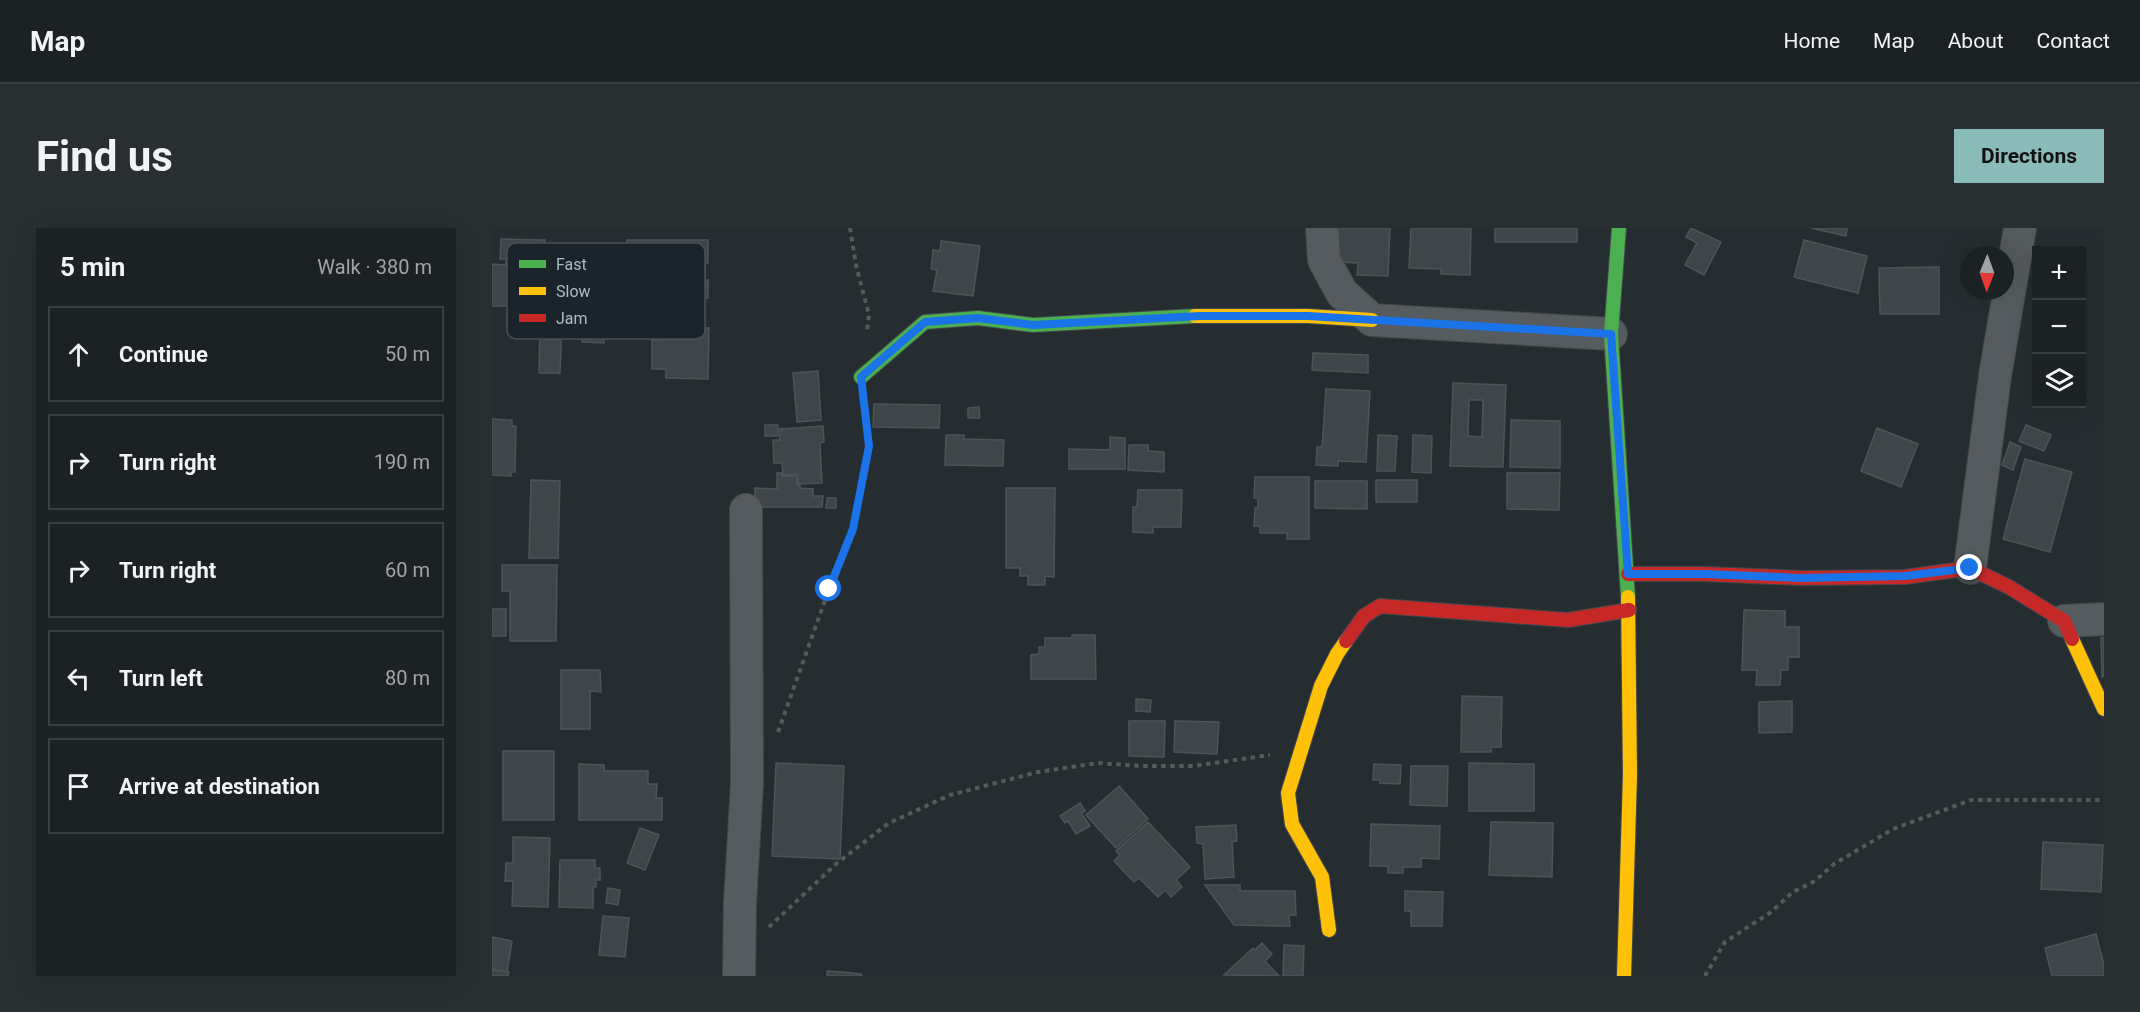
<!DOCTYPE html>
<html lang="en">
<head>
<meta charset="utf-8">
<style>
	:root { --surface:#1c2224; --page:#292f31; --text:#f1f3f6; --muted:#a0a4a6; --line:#3a3f41; --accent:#8bbbb9 }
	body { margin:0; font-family:Roboto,sans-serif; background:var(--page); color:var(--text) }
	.controls { position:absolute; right:18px; top:18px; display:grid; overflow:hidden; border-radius:0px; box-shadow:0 6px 24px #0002 }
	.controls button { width:54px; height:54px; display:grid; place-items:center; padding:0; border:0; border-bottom:2px solid var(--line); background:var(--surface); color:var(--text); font:30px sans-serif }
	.compass { position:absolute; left:1468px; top:18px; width:54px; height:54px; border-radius:50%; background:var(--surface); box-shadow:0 6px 24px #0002; rotate:181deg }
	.stop { position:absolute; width:18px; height:18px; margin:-14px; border:4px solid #1a73e8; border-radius:50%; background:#fff }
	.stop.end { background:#1a73e8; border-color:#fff; box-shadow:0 2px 6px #0008 }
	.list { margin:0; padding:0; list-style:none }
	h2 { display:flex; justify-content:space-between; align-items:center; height:78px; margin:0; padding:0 24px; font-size:26px }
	h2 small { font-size:20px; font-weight:400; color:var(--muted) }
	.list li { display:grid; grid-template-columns:39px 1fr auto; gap:18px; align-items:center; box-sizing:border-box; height:96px; margin:0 12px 12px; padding:0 12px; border:2px solid var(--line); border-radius:0px }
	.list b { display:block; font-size:22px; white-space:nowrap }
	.list em { font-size:20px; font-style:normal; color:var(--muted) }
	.icon { flex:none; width:33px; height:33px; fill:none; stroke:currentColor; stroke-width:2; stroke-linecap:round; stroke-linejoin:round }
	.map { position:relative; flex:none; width:1612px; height:748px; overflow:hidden; border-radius:0px }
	header { display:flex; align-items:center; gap:36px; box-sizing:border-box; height:84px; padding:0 30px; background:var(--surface); border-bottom:2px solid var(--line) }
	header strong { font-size:28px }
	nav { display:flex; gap:33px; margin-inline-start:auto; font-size:21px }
	.intro { display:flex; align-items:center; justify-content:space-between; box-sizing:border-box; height:144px; padding:0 36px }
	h1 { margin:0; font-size:42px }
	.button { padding:15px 27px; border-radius:0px; background:var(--accent); color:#111; font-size:21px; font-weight:700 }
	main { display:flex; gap:36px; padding:0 36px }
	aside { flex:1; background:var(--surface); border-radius:0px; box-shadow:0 6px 24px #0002 }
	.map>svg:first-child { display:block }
</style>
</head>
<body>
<header>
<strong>Map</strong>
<nav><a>Home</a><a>Map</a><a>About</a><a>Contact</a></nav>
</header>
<div class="intro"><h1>Find us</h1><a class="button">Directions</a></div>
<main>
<aside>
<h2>5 min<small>Walk · 380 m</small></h2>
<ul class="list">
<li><svg class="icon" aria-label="ahead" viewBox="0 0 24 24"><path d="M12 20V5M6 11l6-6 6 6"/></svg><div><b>Continue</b></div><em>50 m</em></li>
<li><svg class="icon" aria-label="right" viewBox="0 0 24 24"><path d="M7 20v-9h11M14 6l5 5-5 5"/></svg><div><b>Turn right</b></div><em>190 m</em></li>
<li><svg class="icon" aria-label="right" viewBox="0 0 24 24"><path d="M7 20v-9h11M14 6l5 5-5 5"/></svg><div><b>Turn right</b></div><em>60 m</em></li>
<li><svg class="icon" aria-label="left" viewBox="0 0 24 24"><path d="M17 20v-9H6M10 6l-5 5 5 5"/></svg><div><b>Turn left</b></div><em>80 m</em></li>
<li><svg class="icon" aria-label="arrive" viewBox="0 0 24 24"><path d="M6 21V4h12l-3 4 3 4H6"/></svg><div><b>Arrive at destination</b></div></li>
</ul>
</aside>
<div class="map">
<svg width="1612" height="748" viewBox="0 0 1612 748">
	<rect width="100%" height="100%" fill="#262d30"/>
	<path fill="#3f4548" stroke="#4d5458" stroke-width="1.5" fill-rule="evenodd" d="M 840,0 L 898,0 L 896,48 L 865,47 L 866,35 L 846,34 Z
		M 919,0 L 979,0 L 978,47 L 949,46 L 949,41 L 917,40 Z
		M 1003,0 L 1085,0 L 1085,14 L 1003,14 Z
		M 1199,0 L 1229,14 L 1212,47 L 1193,37 L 1205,15 L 1194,9 Z
		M 1319,0 L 1355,0 L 1354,8 Z
		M 9,11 L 53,12 L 52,27 L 60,27 L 58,85 L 18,83 L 18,78 L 0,78 L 0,36 L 14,37 L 14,31 L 8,31 Z
		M 135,12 L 216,12 L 216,35 L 213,35 L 213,52 L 216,52 L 216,70 L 197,70 L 197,57 L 136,57 Z
		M 1312,12 L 1375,28 L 1366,65 L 1302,49 Z
		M 449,13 L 488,18 L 481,68 L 441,63 L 445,42 L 439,41 L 441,22 L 448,23 Z
		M 1447,39 L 1447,86 L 1388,86 L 1387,40 Z
		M 76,92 L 113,93 L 112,115 L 90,114 L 90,110 L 76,110 Z
		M 48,93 L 70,93 L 68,145 L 47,145 Z
		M 172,99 L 217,100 L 216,151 L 174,150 L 174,141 L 160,141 L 160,112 L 171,112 Z
		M 821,125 L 876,127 L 876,145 L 820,142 Z
		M 326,143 L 329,192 L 305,194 L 301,145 Z
		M 961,155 L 1014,157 L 1011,239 L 958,238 ZM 977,172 L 991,172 L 990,209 L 976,208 Z
		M 834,161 L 878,163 L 874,234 L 846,233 L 846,238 L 824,237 L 825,219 L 830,219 Z
		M 382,176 L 448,177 L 447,200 L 381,199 Z
		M 487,179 L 488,190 L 476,190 L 476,180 Z
		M 0,191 L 20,192 L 20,198 L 24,198 L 23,244 L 19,244 L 19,248 L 0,247 Z
		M 1019,192 L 1068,193 L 1068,240 L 1018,239 Z
		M 273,197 L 286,197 L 286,208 L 273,208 Z
		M 1534,197 L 1559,207 L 1552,223 L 1527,213 Z
		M 331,198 L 332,214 L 328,215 L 330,255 L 306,256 L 306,246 L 291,247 L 290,235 L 282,235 L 281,212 L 288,212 L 288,201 Z
		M 1385,200 L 1426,216 L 1409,259 L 1369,243 Z
		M 454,207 L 472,207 L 472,211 L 512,212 L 511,238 L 453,237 Z
		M 886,207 L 905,208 L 903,243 L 885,243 Z
		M 921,207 L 940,208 L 939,245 L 920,244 Z
		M 618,209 L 633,210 L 633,241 L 577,241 L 577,221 L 618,222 Z
		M 1518,214 L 1529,219 L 1521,242 L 1510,237 Z
		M 637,217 L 656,217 L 656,223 L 672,224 L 672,244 L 636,242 Z
		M 1533,231 L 1580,244 L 1558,324 L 1511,311 Z
		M 285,245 L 290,245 L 290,248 L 305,248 L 305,257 L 308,257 L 308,260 L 321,261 L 321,268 L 331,268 L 330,279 L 263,279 L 263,260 L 285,261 Z
		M 1015,245 L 1068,245 L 1067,282 L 1015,281 Z
		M 763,249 L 817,249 L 817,311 L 795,311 L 795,305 L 768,305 L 768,298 L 762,298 L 763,280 L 766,280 L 766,270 L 762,270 Z
		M 39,252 L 68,253 L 66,330 L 37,330 Z
		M 884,252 L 925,252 L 925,274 L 884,274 Z
		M 823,253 L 875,253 L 875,281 L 823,280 Z
		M 514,260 L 563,260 L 562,349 L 553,348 L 553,357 L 536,357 L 536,348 L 528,348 L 528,340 L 514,340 Z
		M 646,262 L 690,262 L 689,299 L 661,299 L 661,305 L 641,304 L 641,279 L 645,279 Z
		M 335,270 L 344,270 L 344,280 L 334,280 Z
		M 10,337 L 65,337 L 64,413 L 18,413 L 18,363 L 10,363 Z
		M 0,381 L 14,381 L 14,408 L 0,408 Z
		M 1252,382 L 1293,383 L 1293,399 L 1307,399 L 1307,429 L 1296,429 L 1296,442 L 1289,442 L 1288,457 L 1264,457 L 1265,442 L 1250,442 Z
		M 580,407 L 603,407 L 604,451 L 539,451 L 539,427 L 547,426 L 547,419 L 553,419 L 553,410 L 580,410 Z
		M 1612,409 L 1612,448 L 1610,449 L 1609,410 Z
		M 69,442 L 108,442 L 109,464 L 98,463 L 98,501 L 69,501 Z
		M 970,468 L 1010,469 L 1009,519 L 999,519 L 999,524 L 969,524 Z
		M 644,471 L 659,472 L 658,484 L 644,483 Z
		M 1300,473 L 1300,504 L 1267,505 L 1267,474 Z
		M 637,493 L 673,493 L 672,529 L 637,528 Z
		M 683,493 L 727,494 L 725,526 L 682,524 Z
		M 11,523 L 62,523 L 62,592 L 11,592 Z
		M 284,535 L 352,538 L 348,631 L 280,628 Z
		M 977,535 L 1042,536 L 1042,583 L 977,583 Z
		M 87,536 L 112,537 L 112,543 L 156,543 L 156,556 L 165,556 L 164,570 L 170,570 L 170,592 L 87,592 Z
		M 882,536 L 909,537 L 908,556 L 888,555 L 888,552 L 881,552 Z
		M 919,538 L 956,538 L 955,578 L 918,577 Z
		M 627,558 L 656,591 L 624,620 L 594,587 Z
		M 588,575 L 593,583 L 589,585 L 598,598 L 584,606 L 576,593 L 573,595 L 568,588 Z
		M 656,594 L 698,639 L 684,652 L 690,659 L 679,669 L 673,662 L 666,669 L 647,650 L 642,654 L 622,633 L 628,627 L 624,623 Z
		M 999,594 L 1061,595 L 1060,649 L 997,647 Z
		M 879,596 L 948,598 L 947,631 L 929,630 L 929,639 L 911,639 L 911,645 L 896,645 L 896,638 L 878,638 Z
		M 744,597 L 745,613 L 740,614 L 742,649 L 713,651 L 711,616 L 705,615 L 704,599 Z
		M 148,600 L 167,607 L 153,642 L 135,635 Z
		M 21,609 L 58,610 L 56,679 L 20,678 L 21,653 L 13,653 L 14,635 L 21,635 Z
		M 1551,614 L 1611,617 L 1609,664 L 1549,661 Z
		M 68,632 L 103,632 L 103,640 L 108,640 L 108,652 L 104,652 L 104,659 L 101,659 L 101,680 L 67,679 Z
		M 713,657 L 748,657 L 748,663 L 803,663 L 804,687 L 797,687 L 798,698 L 742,697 Z
		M 116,660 L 128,662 L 126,677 L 114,675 Z
		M 913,663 L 951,664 L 950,698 L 919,698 L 919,683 L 913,683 Z
		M 111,688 L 137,690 L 133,729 L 107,727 Z
		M 1604,706 L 1612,737 L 1612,748 L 1560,748 L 1553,720 Z
		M 0,709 L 20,713 L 15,744 L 0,741 Z
		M 770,715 L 780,726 L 773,733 L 787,748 L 732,747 L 761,720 L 763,722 Z
		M 792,717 L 812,718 L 811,748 L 791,748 Z
		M 0,742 L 17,744 L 16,748 L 0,748 Z
		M 335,743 L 351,744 L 369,746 L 370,748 L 335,748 Z"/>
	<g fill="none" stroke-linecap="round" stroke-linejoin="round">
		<defs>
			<path id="street" d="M 830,0 L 832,32 L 850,65 L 880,92 L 1119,106
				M 1478,340 L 1503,148 L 1528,0
				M 1572,393 L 1612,391
				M 247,748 L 248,675 L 255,556 L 254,282"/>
			<path id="fast" d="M 1127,0 L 1119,106 L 1136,369
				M 369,149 L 433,94 L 486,90 L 541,97 L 703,88"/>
			<path id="slow" d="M 703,88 L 816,88 L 880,92
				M 1580,411 L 1612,481
				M 837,702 L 830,649 L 800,596 L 796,565 L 829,458 L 845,426 L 854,413
				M 1132,748 L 1138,547 L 1136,369"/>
			<path id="jam" d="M 1136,346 L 1213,346 L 1309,350 L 1413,349 L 1478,340 L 1517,359 L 1572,393 L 1580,411
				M 854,413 L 872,388 L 888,378 L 1076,392 L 1137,382"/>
		</defs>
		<use href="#street" stroke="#44484b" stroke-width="34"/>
		<use href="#fast" stroke="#44484b" stroke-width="16"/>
		<use href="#slow" stroke="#44484b" stroke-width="16"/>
		<use href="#jam" stroke="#44484b" stroke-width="16"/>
		<path stroke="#555a5d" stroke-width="4" stroke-dasharray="4.5 4.5" stroke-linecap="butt" d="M 358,0 L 364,37 L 377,87 L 375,103
			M 286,504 L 337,361 L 361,301 L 377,218 L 372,179
			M 277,699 L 344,636 L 397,595 L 458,567 L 546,544 L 606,535 L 650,538 L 701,538 L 778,527
			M 1213,748 L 1233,714 L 1279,684 L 1301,664 L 1323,653 L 1342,636 L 1401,601 L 1479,572 L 1612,572"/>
		<use href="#street" stroke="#555b5e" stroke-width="32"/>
		<use href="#fast" stroke="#4caf50" stroke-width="14"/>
		<use href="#slow" stroke="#ffc107" stroke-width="14"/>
		<use href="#jam" stroke="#c62828" stroke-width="14"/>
	</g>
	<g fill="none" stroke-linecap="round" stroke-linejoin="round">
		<path stroke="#1a73e8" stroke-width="8" d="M 337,361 L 361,301 L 377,218 L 369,149 L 433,94 L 486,90 L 541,97 L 708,88 L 816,88 L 1119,106 L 1136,346 L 1213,346 L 1309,350 L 1413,348 L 1478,340"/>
	</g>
	<rect x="15" y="15" width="198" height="96" rx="9" fill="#1a242a" stroke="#475158" stroke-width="1.5"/>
	<rect x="27" y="32" width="27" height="8" fill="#4caf50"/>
	<rect x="27" y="59" width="27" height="8" fill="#ffc107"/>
	<rect x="27" y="86" width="27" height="8" fill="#c62828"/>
	<g font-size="16" fill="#afbac2">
		<text x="64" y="42">Fast</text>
		<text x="64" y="69">Slow</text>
		<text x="64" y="96">Jam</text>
	</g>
</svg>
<div class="controls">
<button>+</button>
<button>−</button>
<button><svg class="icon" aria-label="layers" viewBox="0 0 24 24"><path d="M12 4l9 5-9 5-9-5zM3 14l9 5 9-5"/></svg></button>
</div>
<svg class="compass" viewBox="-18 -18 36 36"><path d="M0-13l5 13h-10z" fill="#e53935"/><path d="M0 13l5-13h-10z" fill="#a0a4a6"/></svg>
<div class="stop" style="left:337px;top:361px"></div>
<div class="stop end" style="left:1478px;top:340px"></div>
</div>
</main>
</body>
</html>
